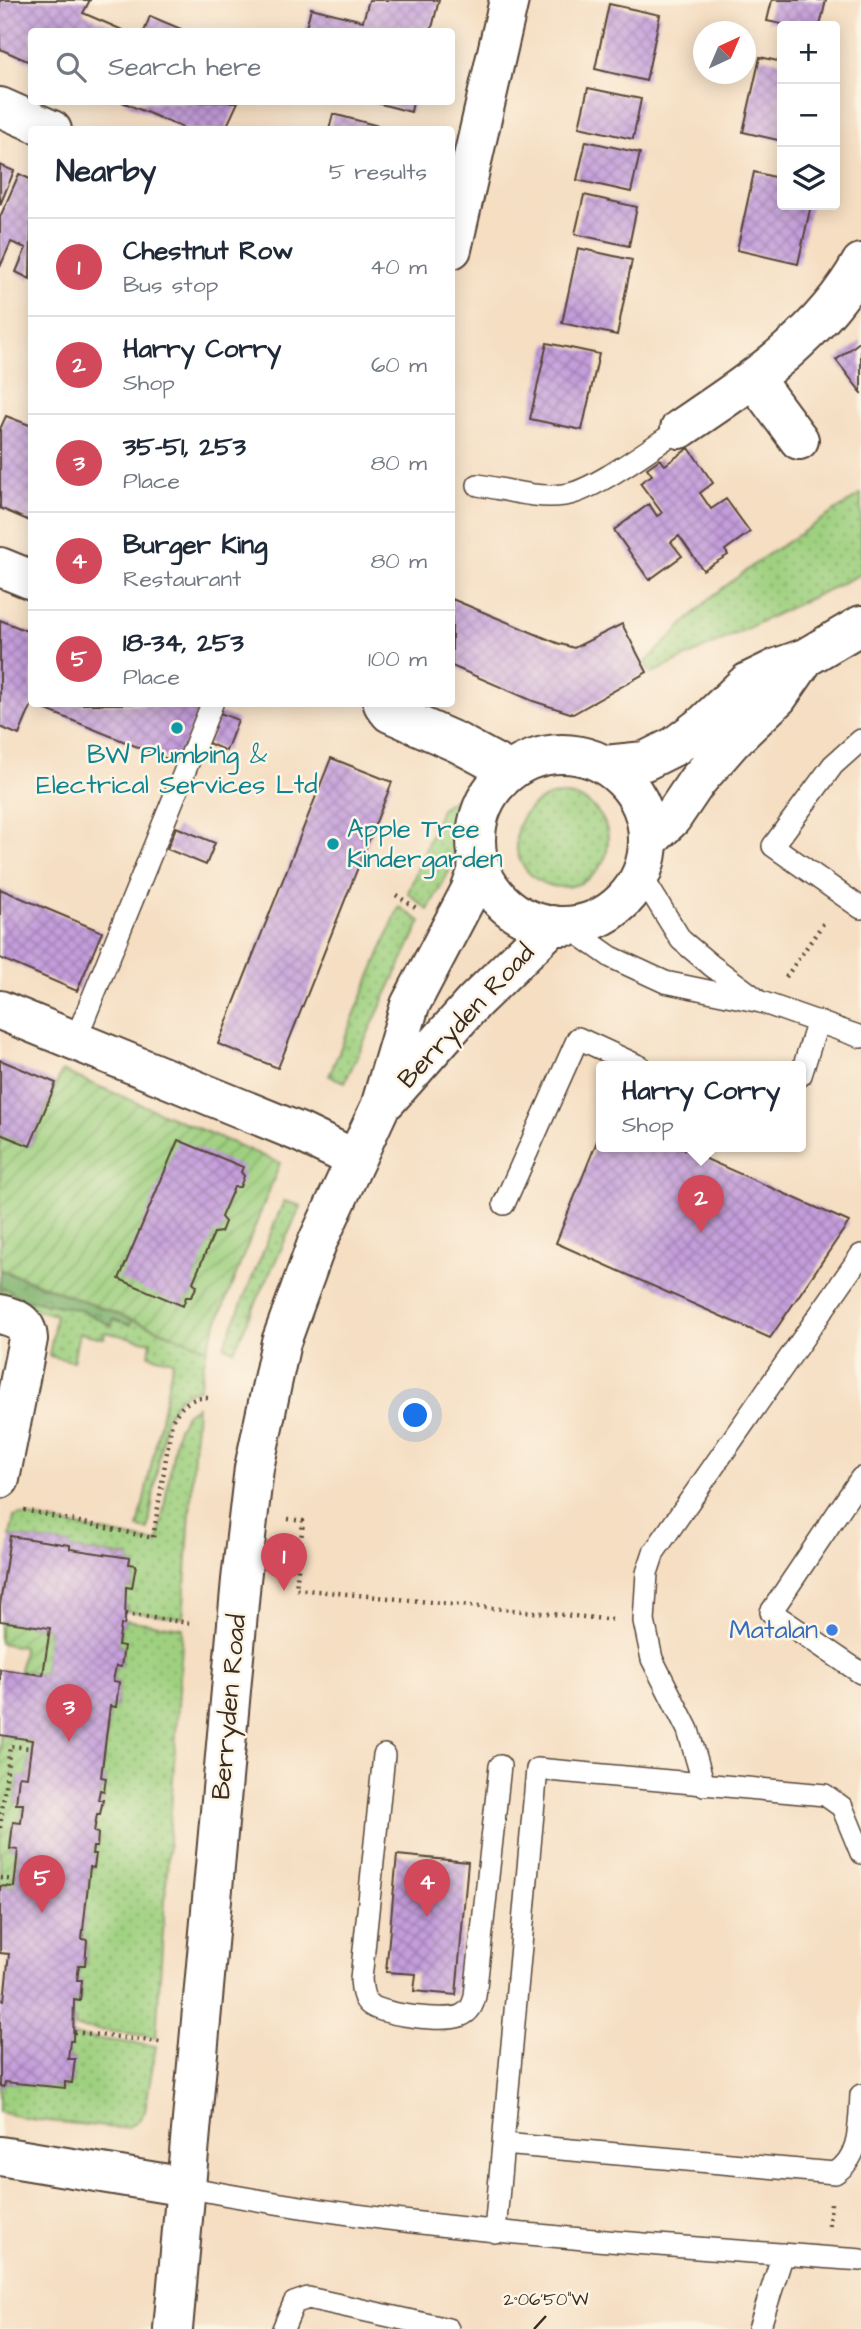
<!DOCTYPE html>
<html lang="en">
<head>
<meta charset="utf-8">
<style>
	:root { --surface:#fff; --page:#f6f6f7; --text:#1f2937; --muted:#747a83; --line:#e0e1e3; --accent:#d1495b }
	body { margin:0; font-family:"Architects Daughter",sans-serif; background:var(--page); color:var(--text) }
	.controls { position:absolute; right:21px; top:21px; display:grid; overflow:hidden; border-radius:7px; box-shadow:0 4px 18px #0003 }
	.controls button { width:63px; height:63px; display:grid; place-items:center; padding:0; border:0; border-bottom:2px solid var(--line); background:var(--surface); color:var(--text); font:35px sans-serif }
	.compass { position:absolute; left:693px; top:21px; width:63px; height:63px; border-radius:50%; background:var(--surface); box-shadow:0 4px 18px #0003; rotate:44deg }
	.you { position:absolute; left:416px; top:1416px; width:24px; height:24px; margin:-18px; border:5px solid #fff; border-radius:50%; background:#1a73e8; box-shadow:0 0 0 10px #1a73e833 }
	.badge { display:grid; place-items:center; width:46px; height:46px; border-radius:50%; background:var(--accent); color:#fff; font-size:23px; font-weight:700 }
	.pin { position:absolute; translate:-50% -58px; filter:drop-shadow(0 2px 4px #0008) }
	.pin::after { content:''; position:absolute; top:37px; width:24px; height:21px; background:inherit; clip-path:polygon(0 0,100% 0,50% 100%) }
	.popup { position:absolute; left:596px; top:1061px; width:210px; height:91px; box-sizing:border-box; display:grid; place-content:center; border-radius:7px; background:var(--surface); filter:drop-shadow(0 2px 5px #0005); font-size:23px; white-space:nowrap; color:var(--muted) }
	.popup b { font-size:26px; color:var(--text) }
	.popup::after { content:''; position:absolute; left:50%; top:100%; margin-left:-14px; border:14px solid transparent; border-top-color:var(--surface) }
	.list { margin:0; padding:0; list-style:none }
	h2 { display:flex; justify-content:space-between; align-items:center; height:91px; margin:0; padding:0 28px; font-size:30px }
	h2 small { font-size:23px; font-weight:400; color:var(--muted) }
	.list li { display:grid; grid-template-columns:46px 1fr auto; gap:21px; align-items:center; box-sizing:border-box; height:98px; padding:0 28px; border-top:2px solid var(--line) }
	.list b { display:block; font-size:26px; white-space:nowrap }
	.list p { margin:0; font-size:23px; white-space:nowrap; color:var(--muted) }
	.list em { font-size:23px; font-style:normal; color:var(--muted) }
	.icon { flex:none; width:38px; height:38px; fill:none; stroke:currentColor; stroke-width:2; stroke-linecap:round; stroke-linejoin:round }
	.map { position:relative; flex:none; width:861px; height:2329px; overflow:hidden }
	.search { position:absolute; background:var(--surface); box-shadow:0 4px 18px #0003; left:28px; top:28px; width:427px; height:77px; display:flex; align-items:center; gap:18px; box-sizing:border-box; padding:0 24px; border-radius:7px; color:var(--muted); font-size:26px }
	.panel { position:absolute; background:var(--surface); box-shadow:0 4px 18px #0003; left:28px; top:126px; width:427px; height:581px; border-radius:7px }
	.map>svg:first-child { display:block }
</style>
</head>
<body>
<div class="map">
<svg width="861" height="2329" viewBox="0 0 861 2329">
	<defs>
		<pattern id="grass-dots" width="8" height="8" patternUnits="userSpaceOnUse" patternTransform="scale(1.75)"><rect width="8" height="8" fill="#9fd080"/><path d="M2 2h.1M6 6h.1" fill="none" stroke="#83a968" stroke-width="1.8" stroke-linecap="round"/></pattern>
		<pattern id="forest-crowns" width="20" height="18" patternUnits="userSpaceOnUse" patternTransform="scale(1.75)"><rect width="20" height="18" fill="#7fb26e"/><path d="M2 6a3 3 0 1 1 6 0M12 15a3 3 0 1 1 6 0" fill="none" stroke="#69915a"/></pattern>
		<pattern id="garden-furrows" width="10" height="10" patternUnits="userSpaceOnUse" patternTransform="scale(1.75)"><rect width="10" height="10" fill="#9fd080"/><path d="M-1 1l2-2M0 10L10 0M9 11l2-2" fill="none" stroke="#83a968"/></pattern>
		<pattern id="building-cross-hatch" width="8" height="8" patternUnits="userSpaceOnUse" patternTransform="scale(1.75)"><rect width="8" height="8" fill="#c49ddb"/><path d="M0 0l8 8M0 8l8-8" fill="none" stroke="#a080b1"/></pattern>
	</defs>
	<rect width="100%" height="100%" fill="#fcf5e5"/>
	<filter id="ink" filterUnits="userSpaceOnUse"><feTurbulence type="fractalNoise" baseFrequency=".0143" numOctaves="2"/><feDisplacementMap in="SourceGraphic" scale="14" xChannelSelector="R" yChannelSelector="G"/><feConvolveMatrix kernelMatrix="1 2 1 2 8 2 1 2 1" color-interpolation-filters="sRGB"/></filter>
	<filter id="wash" filterUnits="userSpaceOnUse"><feTurbulence type="fractalNoise" baseFrequency=".00686" numOctaves="4" result="noise"/><feDisplacementMap in="SourceGraphic" scale="28" xChannelSelector="R" yChannelSelector="G"/><feGaussianBlur stdDeviation="1.57" result="paint"/><feColorMatrix in="noise" values="0 0 0 0 0 0 0 0 0 0 0 0 0 0 0 0 0 1.4 0 .05"/><feComposite in="paint" operator="in"/></filter>
	<g filter="url(#wash)">
		<rect width="100%" height="100%" fill="#f5dec2"/>
		<path fill="url(#grass-dots)" stroke="#6d7d4f" stroke-width="2" d="M 861,494 L 861,574 L 651,674 L 645,663 L 710,598 L 764,557 Z
			M516 841a46 46 0 1 1 92 0a46 46 0 1 1-92 0Z
			M 454,799 C 474,842 447,872 428,910 L 408,893 L 442,807 Z
			M 399,907 L 421,921 L 345,1082 L 329,1076 Z
			M 284,1201 L 301,1206 L 234,1350 L 224,1346 Z
			M 0,1270 L 207,1348 L 199,1389 C 180,1391 173,1405 165,1420 L 148,1530 L 138,1528 L 173,1361 L 149,1355 L 151,1342 L 105,1332 L 104,1338 L 79,1333 L 73,1361 L 49,1356 L 56,1315 L 0,1300 Z
			M 197,1406 L 183,1618 L 126,1611 L 127,1606 L 124,1605 L 126,1587 L 132,1588 L 136,1565 L 129,1564 L 130,1557 L 70,1549 L 70,1545 L 10,1536 L 14,1517 L 20,1515 L 158,1543 L 177,1430 L 186,1414 Z
			M 125,1620 L 183,1628 L 156,2037 L 75,2027 L 75,2021 L 72,2021 L 74,2000 L 80,2001 L 82,1980 L 77,1980 L 79,1965 L 85,1965 L 87,1940 L 82,1939 L 90,1867 L 94,1868 L 96,1854 L 92,1854 L 93,1847 L 97,1847 L 98,1833 L 94,1832 L 97,1814 L 100,1814 L 103,1800 L 98,1800 L 100,1790 L 104,1790 L 106,1778 L 101,1777 L 110,1707 L 116,1707 L 119,1682 L 113,1681 L 116,1666 L 121,1666 L 124,1646 L 118,1645 L 121,1625 L 124,1625 Z
			M 74,2036 L 156,2046 L 145,2111 L 138,2121 L 128,2127 L 116,2128 L 29,2119 L 0,2112 L 0,2086 L 4,2086 L 5,2082 L 65,2088 L 65,2082 L 72,2083 L 74,2059 L 68,2059 L 70,2041 L 73,2041 Z"/>
		<path fill="url(#forest-crowns)" stroke="#5d6e46" stroke-width="2" d="M 0,1270 L 131,1319 L 131,1325 L 113,1319 L 112,1326 L 81,1310 L 24,1299 L 4,1288 L 0,1289 Z"/>
		<path fill="url(#garden-furrows)" stroke="#6d7d4f" stroke-width="2" d="M 62,1071 L 280,1163 L 207,1348 L 0,1269 L 0,1134 L 30,1146 Z
			M 0,1621 L 50,1628 L 43,1675 L 20,1671 L 23,1647 L 0,1643 Z
			M 0,1735 L 32,1740 L 27,1777 L 19,1777 L 16,1803 L 23,1804 L 21,1823 L 13,1823 L 10,1848 L 18,1850 L 14,1887 L 0,1886 Z"/>
		<g id="blocks">
			<path fill="url(#building-cross-hatch)" d="M 0,0 L 90,0 L 83,13 L 127,32 L 32,32 L 32,63 L 0,49 Z
				M 369,0 L 439,0 L 431,32 L 305,32 L 311,8 L 363,21 Z
				M 772,0 L 826,0 L 820,26 L 791,26 L 767,21 Z
				M 609,4 L 660,15 L 646,81 L 595,69 Z
				M 150,16 L 181,29 L 179,32 L 144,32 Z
				M 760,57 L 782,62 L 782,141 L 743,132 Z
				M 588,88 L 641,99 L 633,139 L 579,127 Z
				M 122,102 L 238,102 L 225,130 L 188,130 Z
				M 373,102 L 413,102 L 411,112 Z
				M 333,114 L 390,129 L 390,130 L 329,130 Z
				M 586,141 L 640,153 L 631,192 L 577,180 Z
				M 0,165 L 14,171 L 0,205 Z
				M 754,172 L 782,179 L 782,205 L 811,205 L 798,264 L 737,250 Z
				M 19,174 L 32,180 L 30,279 L 16,272 L 26,248 L 11,242 L 0,267 L 0,217 Z
				M 584,195 L 637,207 L 629,246 L 575,234 Z
				M 578,248 L 632,260 L 617,335 L 562,323 Z
				M 861,341 L 861,392 L 836,360 Z
				M 547,343 L 599,354 L 582,430 L 530,419 Z
				M 6,416 L 32,426 L 32,522 L 0,508 L 0,429 Z
				M 689,448 L 713,483 L 700,493 L 711,509 L 726,499 L 750,532 L 725,550 L 728,555 L 703,570 L 679,536 L 671,542 L 682,556 L 649,580 L 614,530 L 649,504 L 657,516 L 662,513 L 640,483 L 652,475 L 647,468 L 660,459 L 665,465 Z
				M 452,599 L 557,643 L 574,648 L 622,624 L 647,672 L 573,714 L 533,701 L 452,666 Z
				M 0,620 L 32,633 L 32,704 L 201,704 L 177,763 L 32,704 L 19,735 L 0,727 Z
				M 220,713 L 238,720 L 226,751 L 208,743 Z
				M 331,758 L 392,782 L 278,1068 L 218,1044 Z
				M 176,827 L 215,843 L 206,865 L 167,849 Z
				M 0,889 L 102,932 L 77,991 L 0,958 Z
				M 0,1060 L 56,1083 L 30,1146 L 0,1134 Z
				M 601,1131 L 601,1147 L 679,1147 L 849,1222 L 770,1338 L 556,1243 Z
				M 178,1140 L 243,1167 L 241,1172 L 244,1176 L 240,1187 L 234,1187 L 221,1217 L 225,1222 L 221,1232 L 214,1233 L 193,1282 L 197,1286 L 191,1297 L 186,1297 L 183,1306 L 119,1279 Z
				M 10,1536 L 70,1545 L 70,1549 L 130,1558 L 129,1564 L 136,1565 L 132,1588 L 126,1587 L 125,1620 L 124,1625 L 121,1625 L 118,1645 L 124,1646 L 121,1667 L 116,1666 L 113,1681 L 119,1682 L 116,1707 L 110,1706 L 101,1777 L 106,1778 L 104,1791 L 100,1790 L 98,1800 L 103,1800 L 100,1814 L 97,1814 L 94,1832 L 98,1833 L 97,1847 L 93,1847 L 92,1854 L 96,1854 L 94,1868 L 90,1867 L 82,1939 L 87,1940 L 85,1965 L 79,1965 L 77,1980 L 82,1980 L 80,2001 L 74,2000 L 73,2041 L 70,2041 L 68,2059 L 75,2059 L 72,2083 L 65,2082 L 65,2088 L 5,2082 L 4,2087 L 0,2086 L 0,1999 L 4,2000 L 9,1954 L 0,1953 L 0,1886 L 14,1887 L 18,1850 L 10,1849 L 13,1822 L 21,1823 L 23,1804 L 16,1804 L 19,1776 L 27,1777 L 32,1740 L 0,1735 L 0,1669 L 43,1675 L 50,1628 L 0,1621 L 0,1605 Z
				M 397,1855 L 468,1862 L 456,1995 L 414,1991 L 416,1974 L 386,1972 Z"/>
		</g>
	</g>
	<g filter="url(#ink)">
		<use href="#blocks" fill-opacity="0" stroke="#574537" stroke-width="2"/>
		<g fill="none" stroke-linecap="round" stroke-linejoin="round">
			<defs>
				<path id="service" d="M 478,485 C 505,489 536,499 564,495 C 593,492 653,446 680,429
					M 861,740 L 833,765 L 773,846 L 861,908
					M 641,875 L 681,940 L 712,966 L 754,997
					M 567,926 L 611,957 L 665,982 L 761,1002 L 861,1037
					M 75,1041 L 212,704
					M 801,1075 L 818,1021
					M 504,1204 L 578,1038 L 641,1067
					M 861,1478 L 771,1612 L 861,1673
					M 384,1755 L 361,1979 C 362,1988 362,1998 369,2004 C 382,2015 444,2022 460,2016 C 470,2012 473,2005 475,1996 L 500,1766
					M 704,1785 L 688,1730 L 652,1659 L 644,1621 L 647,1573 L 654,1552 L 861,1255
					M 503,2144 L 835,2173 C 861,2157 859,2125 861,2095
					M 186,2187 C 408,2231 635,2243 861,2260
					M 495,2232 L 537,1769 L 825,1795 L 842,1807 L 861,1853
					M 283,2329 L 294,2303 L 308,2298 L 448,2329
					M 759,2329 L 783,2254"/>
				<path id="minor" d="M 0,107 L 52,130
					M 452,249 L 509,0
					M 754,379 L 799,440
					M 680,429 C 749,382 819,338 861,263
					M 0,567 L 32,580
					M 383,704 L 390,713 L 458,743 L 510,771
					M 0,1010 L 301,1133 L 355,1159
					M 0,1314 C 15,1318 27,1321 28,1339 L 0,1479
					M 0,2156 L 186,2187"/>
				<path id="secondary" d="M476 840a86 86 0 1 1 172 0a86 86 0 1 1-172 0Z
					M 605,765 L 645,761 L 675,746 L 704,724 L 748,682 L 777,668 L 805,658 L 861,625
					M 648,841 L 672,818 L 697,781 L 732,741 L 778,697 L 805,658
					M 387,1100 L 474,1002 L 553,925
					M 173,2329 L 241,1580 L 254,1468 L 281,1342 L 317,1243 L 380,1107 L 410,1005 L 470,891 L 477,872 L 478,857"/>
			</defs>
			<use href="#service" stroke="#574537" stroke-width="24"/>
			<use href="#minor" stroke="#574537" stroke-width="42"/>
			<use href="#secondary" stroke="#574537" stroke-width="42"/>
			<path stroke="#574537" stroke-width="4.5" stroke-dasharray="2 5" stroke-linecap="butt" d="M 396,895 L 416,908
				M 786,977 L 825,921
				M 24,1510 L 153,1538 L 172,1421 C 181,1406 189,1397 208,1398
				M 288,1519 L 303,1521 L 296,1589 L 615,1620
				M 125,1614 L 189,1623
				M 0,1828 L 10,1746 L 31,1748
				M 0,1878 L 14,1880
				M 74,2032 L 160,2042
				M 829,2226 L 831,2203"/>
			<use href="#service" stroke="#fff" stroke-width="21"/>
			<use href="#minor" stroke="#fff" stroke-width="38"/>
			<use href="#secondary" stroke="#fff" stroke-width="38"/>
		</g>
	</g>
	<path fill="none" stroke="#3b2a1e" stroke-width="2.5" d="M 534,2329 L 546,2316"/>
	<g fill="#0f9aa8" stroke="#fcf5e5" stroke-width="2.5">
		<circle cx="177" cy="728" r="7"/>
		<circle cx="333" cy="844" r="7"/>
	</g>
	<circle fill="#3f7fe0" stroke="#fcf5e5" stroke-width="2.5" cx="832" cy="1630" r="7"/>
	<g text-anchor="middle" dominant-baseline="central" stroke-width="5" stroke-linejoin="round" paint-order="stroke">
		<g font-size="26" fill="#0d838f" stroke="#fcf5e5">
			<text x="177" y="755">BW Plumbing &amp;<tspan x="177" dy="30">Electrical Services Ltd</tspan></text>
			<text x="347" y="829" text-anchor="start">Apple Tree<tspan x="347" dy="30">Kindergarden</tspan></text>
		</g>
		<g font-size="26" fill="#3b2a1e" stroke="#fcf5e5">
			<text transform="translate(466 1016) rotate(-47)">Berryden Road</text>
			<text transform="translate(229 1707) rotate(-85)">Berryden Road</text>
		</g>
		<g font-size="26" fill="#366cbe" stroke="#fcf5e5" text-anchor="end">
			<text x="818" y="1630">Matalan</text>
		</g>
	</g>
	<g font-size="18" text-anchor="middle" fill="#3b2a1e" stroke="#fcf5e5" stroke-width="5" stroke-linejoin="round" paint-order="stroke">
		<text x="546" y="2305">2°06'50"W</text>
	</g>
</svg>
<div class="controls">
<button>+</button>
<button>−</button>
<button><svg class="icon" aria-label="layers" viewBox="0 0 24 24"><path d="M12 4l9 5-9 5-9-5zM3 14l9 5 9-5"/></svg></button>
</div>
<svg class="compass" viewBox="-18 -18 36 36"><path d="M0-13l5 13h-10z" fill="#e53935"/><path d="M0 13l5-13h-10z" fill="#747a83"/></svg>
<div class="you"></div>
<div class="pin badge" style="left:284px;top:1591px">1</div>
<div class="pin badge" style="left:701px;top:1233px">2</div>
<div class="popup"><b>Harry Corry</b>Shop</div>
<div class="pin badge" style="left:69px;top:1742px">3</div>
<div class="pin badge" style="left:427px;top:1917px">4</div>
<div class="pin badge" style="left:42px;top:1913px">5</div>
<div class="search"><svg class="icon" aria-label="search" viewBox="0 0 24 24"><circle cx="10" cy="10" r="6"/><path d="M15 15l6 6"/></svg>Search here</div>
<section class="panel">
<h2>Nearby<small>5 results</small></h2>
<ul class="list">
<li><span class="badge">1</span><div><b>Chestnut Row</b><p>Bus stop</p></div><em>40 m</em></li>
<li><span class="badge">2</span><div><b>Harry Corry</b><p>Shop</p></div><em>60 m</em></li>
<li><span class="badge">3</span><div><b>35-51, 253</b><p>Place</p></div><em>80 m</em></li>
<li><span class="badge">4</span><div><b>Burger King</b><p>Restaurant</p></div><em>80 m</em></li>
<li><span class="badge">5</span><div><b>18-34, 253</b><p>Place</p></div><em>100 m</em></li>
</ul>
</section>
</div>
</body>
</html>
